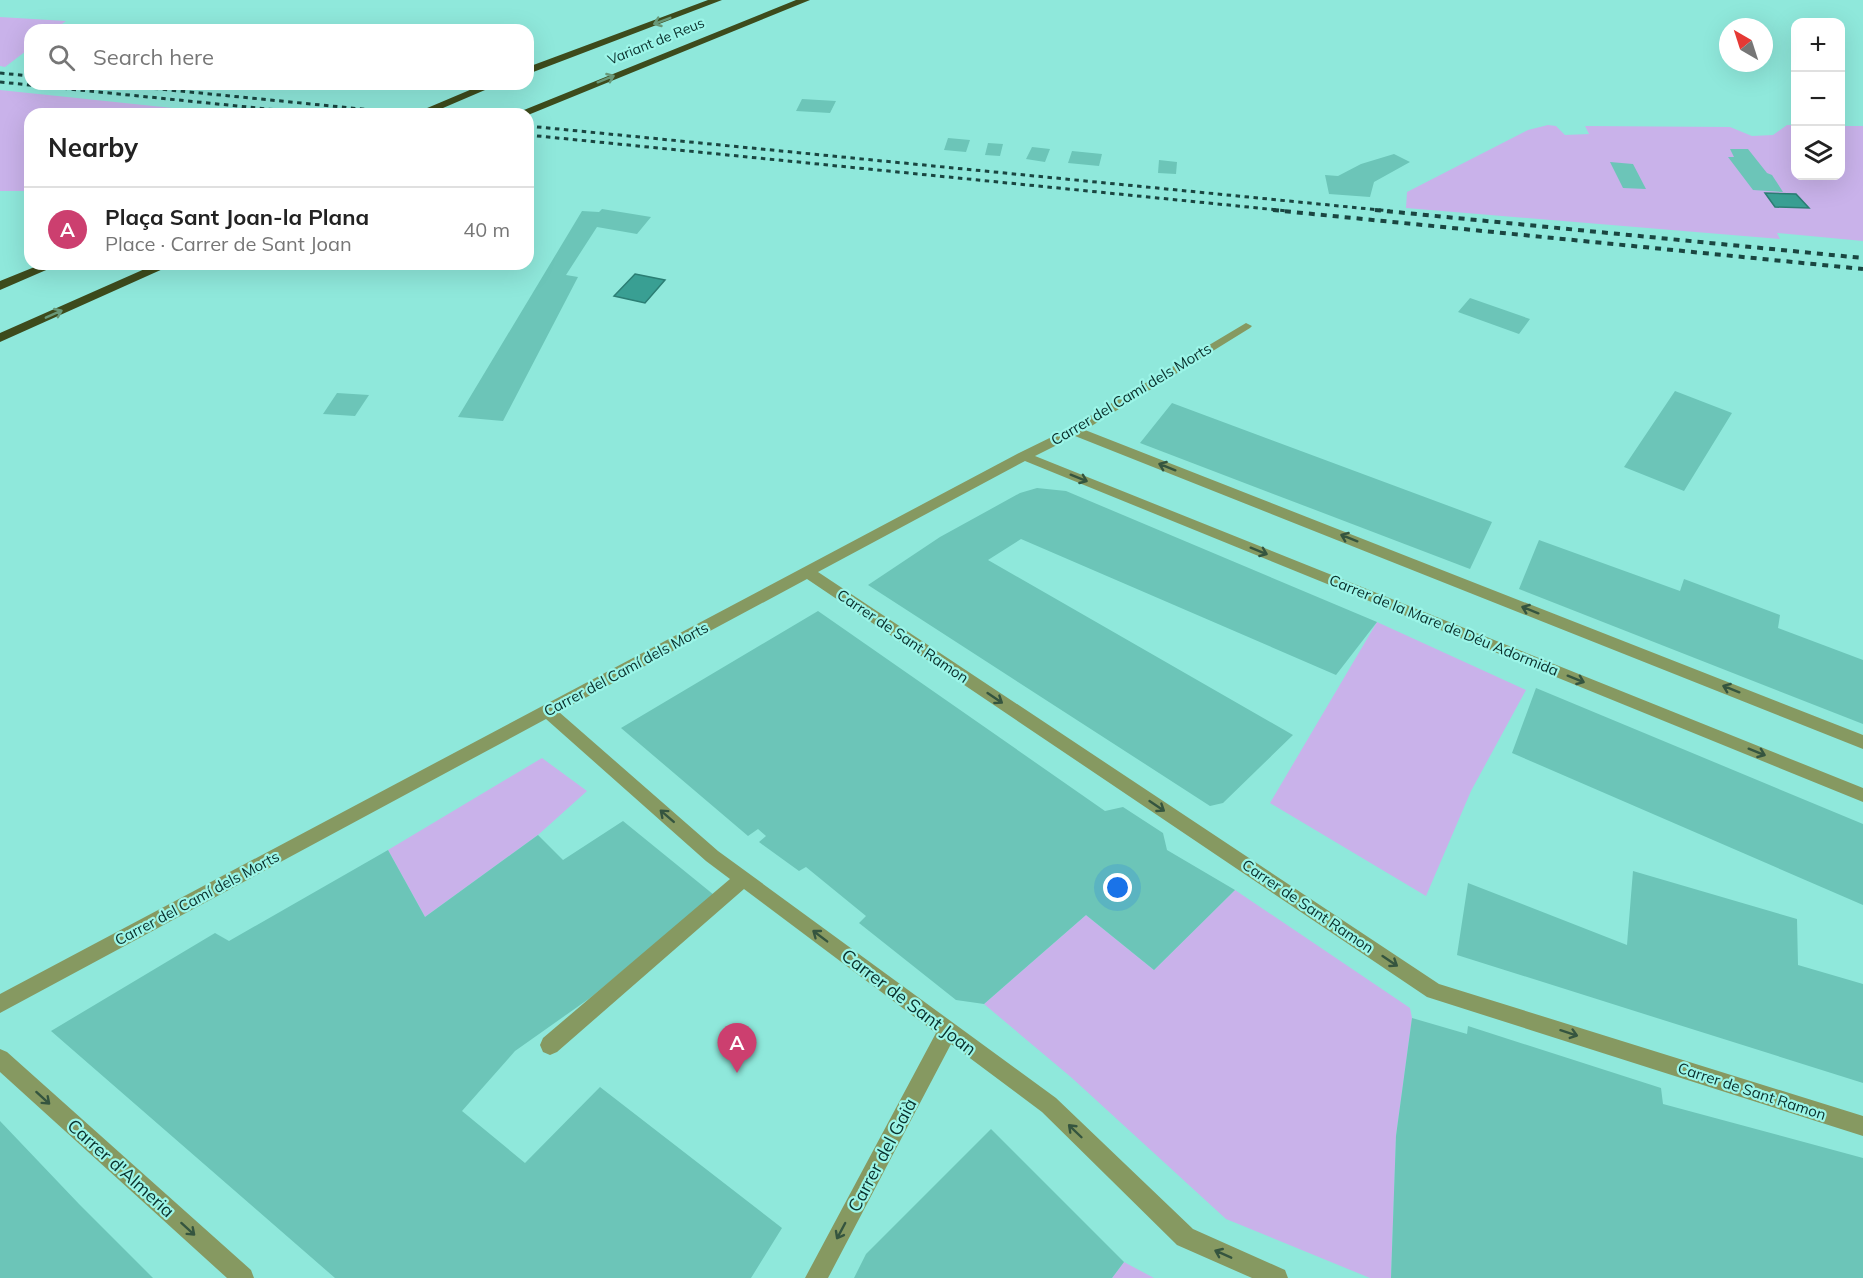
<!DOCTYPE html>
<html lang="en">
<head>
<meta charset="utf-8">
<style>
	:root { --surface:#fff; --page:#f2f2f2; --text:#222; --muted:#767676; --line:#e0e0e0; --accent:#cc3f6f }
	body { margin:0; font-family:Mulish,sans-serif; background:var(--page); color:var(--text) }
	.controls { position:absolute; right:18px; top:18px; display:grid; overflow:hidden; border-radius:12px; box-shadow:0 6px 24px #0002 }
	.controls button { width:54px; height:54px; display:grid; place-items:center; padding:0; border:0; border-bottom:2px solid var(--line); background:var(--surface); color:var(--text); font:30px sans-serif }
	.compass { position:absolute; left:1719px; top:18px; width:54px; height:54px; border-radius:50%; background:var(--surface); box-shadow:0 6px 24px #0002; rotate:321deg }
	.you { position:absolute; left:1118px; top:888px; width:21px; height:21px; margin:-15px; border:4px solid #fff; border-radius:50%; background:#1a73e8; box-shadow:0 0 0 9px #1a73e833 }
	.badge { display:grid; place-items:center; width:39px; height:39px; border-radius:50%; background:var(--accent); color:#fff; font-size:20px; font-weight:700 }
	.pin { position:absolute; translate:-50% -50px; filter:drop-shadow(0 2px 3px #0008) }
	.pin::after { content:''; position:absolute; top:32px; width:21px; height:18px; background:inherit; clip-path:polygon(0 0,100% 0,50% 100%) }
	.list { margin:0; padding:0; list-style:none }
	h2 { display:flex; justify-content:space-between; align-items:center; height:78px; margin:0; padding:0 24px; font-size:26px }
	h2 small { font-size:20px; font-weight:400; color:var(--muted) }
	.list li { display:grid; grid-template-columns:39px 1fr auto; gap:18px; align-items:center; box-sizing:border-box; height:84px; padding:0 24px; border-top:2px solid var(--line) }
	.list b { display:block; font-size:22px; white-space:nowrap }
	.list p { margin:0; font-size:20px; white-space:nowrap; color:var(--muted) }
	.list em { font-size:20px; font-style:normal; color:var(--muted) }
	.icon { flex:none; width:33px; height:33px; fill:none; stroke:currentColor; stroke-width:2; stroke-linecap:round; stroke-linejoin:round }
	.map { position:relative; flex:none; width:1863px; height:1278px; overflow:hidden }
	.search { position:absolute; background:var(--surface); box-shadow:0 6px 24px #0002; left:24px; top:24px; width:510px; height:66px; display:flex; align-items:center; gap:15px; box-sizing:border-box; padding:0 21px; border-radius:18px; color:var(--muted); font-size:22px }
	.panel { position:absolute; background:var(--surface); box-shadow:0 6px 24px #0002; left:24px; top:108px; width:510px; height:162px; border-radius:18px }
	.map>svg:first-child { display:block }
</style>
</head>
<body>
<div class="map">
<svg width="1863" height="1278" viewBox="0 0 1863 1278">
	<rect width="100%" height="100%" fill="#8fe8db"/>
	<path fill="#c9b2ea" d="M 0,17 L 66,21 L 54,30 L 30,30 L 30,48 L 5,67 L 0,66 Z
		M 0,90 L 230,114 L 30,114 L 30,191 L 0,191 Z
		M 1548,125 L 1556,126 L 1565,135 L 1589,134 L 1585,126 L 1730,127 L 1752,136 L 1773,135 L 1787,125 L 1795,125 L 1796,176 L 1840,176 L 1841,126 L 1863,126 L 1863,241 L 1777,233 L 1780,239 L 1406,208 L 1407,192 L 1528,130 Z
		M 1377,622 L 1526,690 L 1471,791 L 1426,896 L 1270,803 Z
		M 542,758 L 587,791 L 538,835 L 425,917 L 388,850 Z
		M 1235,890 L 1410,1008 L 1412,1018 L 1396,1136 L 1391,1278 L 1370,1278 L 1226,1219 L 1072,1078 L 984,1004 L 1086,915 L 1154,970 Z
		M 1124,1262 L 1154,1278 L 1112,1278 Z"/>
	<path fill="#399f93" stroke="#2b7e74" stroke-width="1.5" d="M 1765,193 L 1796,194 L 1809,208 L 1775,207 Z
		M 635,274 L 665,280 L 645,303 L 614,296 Z"/>
	<path fill="#6cc5b8" d="M 802,99 L 836,101 L 830,113 L 796,111 Z
		M 948,138 L 970,140 L 966,152 L 944,150 Z
		M 988,143 L 1003,144 L 1000,156 L 985,155 Z
		M 1032,147 L 1050,149 L 1045,162 L 1026,159 Z
		M 1730,149 L 1748,149 L 1767,173 L 1772,175 L 1783,192 L 1753,190 L 1728,157 L 1734,157 Z
		M 1072,151 L 1102,154 L 1099,166 L 1068,163 Z
		M 1394,154 L 1410,162 L 1374,182 L 1370,197 L 1329,194 L 1325,175 L 1338,176 L 1361,164 Z
		M 1159,160 L 1177,162 L 1176,174 L 1158,173 Z
		M 1610,162 L 1633,164 L 1646,189 L 1623,188 Z
		M 602,209 L 651,217 L 637,234 L 597,227 L 566,275 L 578,277 L 503,421 L 458,417 L 582,211 L 599,212 Z
		M 1470,298 L 1530,319 L 1519,334 L 1458,312 Z
		M 1675,391 L 1732,413 L 1684,491 L 1624,467 Z
		M 337,393 L 369,395 L 355,416 L 323,414 Z
		M 1172,403 L 1492,522 L 1470,569 L 1140,443 Z
		M 1037,488 L 1066,491 L 1377,622 L 1336,675 L 1021,539 L 988,560 L 1293,735 L 1223,803 L 1210,806 L 868,585 L 940,537 L 1020,493 Z
		M 1539,540 L 1680,591 L 1684,579 L 1780,615 L 1778,628 L 1863,660 L 1863,724 L 1519,589 Z
		M 818,611 L 1105,811 L 1123,807 L 1163,833 L 1167,850 L 1235,890 L 1154,970 L 1086,915 L 984,1004 L 956,1000 L 859,923 L 866,916 L 806,867 L 799,871 L 759,842 L 766,836 L 758,829 L 748,836 L 621,728 Z
		M 1536,688 L 1863,824 L 1863,905 L 1512,753 Z
		M 623,821 L 714,895 L 590,998 L 515,1051 L 462,1111 L 525,1163 L 600,1087 L 782,1228 L 751,1278 L 335,1278 L 51,1031 L 215,933 L 229,941 L 388,850 L 425,917 L 538,835 L 563,860 Z
		M 1633,871 L 1797,919 L 1798,965 L 1863,984 L 1863,1083 L 1457,955 L 1468,883 L 1627,945 Z
		M 1412,1018 L 1467,1034 L 1468,1026 L 1661,1088 L 1663,1104 L 1863,1158 L 1863,1278 L 1391,1278 L 1396,1136 Z
		M 0,1121 L 79,1204 L 153,1278 L 0,1278 Z
		M 991,1129 L 1124,1262 L 1112,1278 L 854,1278 L 866,1254 Z"/>
	<g fill="none" stroke-linecap="round" stroke-linejoin="round">
		<path fill="#869961" fill-rule="evenodd" d="M 1246,323 L 1252,326 L 1250,328 L 1085,430 L 1863,735 L 1863,749 L 1075,436 L 1035,456 L 1863,788 L 1863,802 L 1025,461 L 818,572 L 1439,984 L 1863,1116 L 1863,1136 L 1427,997 L 807,579 L 559,712 L 718,851 L 1056,1098 L 1193,1229 L 1285,1270 L 1288,1278 L 1252,1278 L 1177,1245 L 1042,1112 L 951,1044 L 828,1278 L 805,1278 L 936,1033 L 744,889 L 557,1052 L 550,1055 L 543,1052 L 540,1045 L 543,1038 L 730,879 L 706,861 L 546,719 L 0,1013 L 0,994 L 1019,453 L 1070,428 Z
			M 0,1049 L 7,1052 L 251,1270 L 254,1278 L 227,1278 L 0,1072 Z"/>
		<path fill="#3d4b1c" fill-rule="evenodd" d="M 708,0 L 722,0 L 528,74 L 528,67 Z
			M 796,0 L 810,0 L 528,115 L 514,114 Z
			M 484,84 L 499,84 L 429,114 L 413,114 Z
			M 42,264 L 60,264 L 0,290 L 0,281 Z
			M 156,264 L 174,264 L 0,342 L 0,333 Z"/>
		<path stroke="#1a4641" stroke-width="3" stroke-dasharray="4.5 4.5" stroke-linecap="butt" d="M 0,73 L 30,76
			M 0,82 L 317,114
			M 109,84 L 412,114
			M 528,126 L 1390,211
			M 528,135 L 1288,211"/>
		<path stroke="#1a4641" stroke-width="4" stroke-dasharray="6 6" stroke-linecap="butt" d="M 1273,210 L 1863,269
			M 1375,210 L 1863,258"/>
	</g>
	<defs><path id="oneway-shaft" d="M-6 0H5M1.5-3L5.5 0L1.5 3" fill="none" stroke-width="1.6" stroke-linecap="round" stroke-linejoin="round" transform="scale(1.5)"/></defs>
	<g stroke="#689878">
		<use href="#oneway-shaft" transform="translate(662 21) rotate(159)"/>
		<use href="#oneway-shaft" transform="translate(606 79) rotate(-22)"/>
		<use href="#oneway-shaft" transform="translate(54 314) rotate(-24)"/>
	</g>
	<g stroke="#35553f">
		<use href="#oneway-shaft" transform="translate(1167 467) rotate(-158)"/>
		<use href="#oneway-shaft" transform="translate(1079 478) rotate(22)"/>
		<use href="#oneway-shaft" transform="translate(1349 538) rotate(-158)"/>
		<use href="#oneway-shaft" transform="translate(1259 551) rotate(22)"/>
		<use href="#oneway-shaft" transform="translate(1530 610) rotate(-158)"/>
		<use href="#oneway-shaft" transform="translate(1576 679) rotate(22)"/>
		<use href="#oneway-shaft" transform="translate(1731 689) rotate(-158)"/>
		<use href="#oneway-shaft" transform="translate(995 698) rotate(34)"/>
		<use href="#oneway-shaft" transform="translate(1757 752) rotate(22)"/>
		<use href="#oneway-shaft" transform="translate(1157 806) rotate(34)"/>
		<use href="#oneway-shaft" transform="translate(667 816) rotate(-139)"/>
		<use href="#oneway-shaft" transform="translate(820 936) rotate(-143)"/>
		<use href="#oneway-shaft" transform="translate(1390 961) rotate(34)"/>
		<use href="#oneway-shaft" transform="translate(1569 1033) rotate(18)"/>
		<use href="#oneway-shaft" transform="translate(43 1098) rotate(42)"/>
		<use href="#oneway-shaft" transform="translate(1075 1131) rotate(-136)"/>
		<use href="#oneway-shaft" transform="translate(188 1229) rotate(42)"/>
		<use href="#oneway-shaft" transform="translate(841 1231) rotate(118)"/>
		<use href="#oneway-shaft" transform="translate(1223 1254) rotate(-156)"/>
	</g>
	<g text-anchor="middle" dominant-baseline="central" stroke-width="4.5" stroke-linejoin="round" paint-order="stroke">
		<g font-size="14" fill="#0a312d" stroke="#9cf5e8">
			<text transform="translate(656 41) rotate(-22)">Variant de Reus</text>
		</g>
		<g font-size="15" fill="#0a312d" stroke="#9cf5e8">
			<text transform="translate(1131 394) rotate(-31)">Carrer del Camí dels Morts</text>
			<text transform="translate(1444 625) rotate(22)">Carrer de la Mare de Déu Adormida</text>
			<text transform="translate(903 636) rotate(34)">Carrer de Sant Ramon</text>
			<text transform="translate(626 669) rotate(-28)">Carrer del Camí dels Morts</text>
			<text transform="translate(197 898) rotate(-28)">Carrer del Camí dels Morts</text>
			<text transform="translate(1308 906) rotate(34)">Carrer de Sant Ramon</text>
			<text transform="translate(1752 1091) rotate(18)">Carrer de Sant Ramon</text>
		</g>
		<g font-size="18" fill="#0a312d" stroke="#9cf5e8">
			<text transform="translate(909 1002) rotate(37)">Carrer de Sant Joan</text>
			<text transform="translate(882 1155) rotate(-62)">Carrer del Gaià</text>
			<text transform="translate(121 1168) rotate(42)">Carrer d'Almeria</text>
		</g>
	</g>
</svg>
<div class="controls">
<button>+</button>
<button>−</button>
<button><svg class="icon" aria-label="layers" viewBox="0 0 24 24"><path d="M12 4l9 5-9 5-9-5zM3 14l9 5 9-5"/></svg></button>
</div>
<svg class="compass" viewBox="-18 -18 36 36"><path d="M0-13l5 13h-10z" fill="#e53935"/><path d="M0 13l5-13h-10z" fill="#767676"/></svg>
<div class="you"></div>
<div class="pin badge" style="left:737px;top:1073px">A</div>
<div class="search"><svg class="icon" aria-label="search" viewBox="0 0 24 24"><circle cx="10" cy="10" r="6"/><path d="M15 15l6 6"/></svg>Search here</div>
<section class="panel">
<h2>Nearby<small></small></h2>
<ul class="list">
<li><span class="badge">A</span><div><b>Plaça Sant Joan-la Plana</b><p>Place · Carrer de Sant Joan</p></div><em>40 m</em></li>
</ul>
</section>
</div>
</body>
</html>
